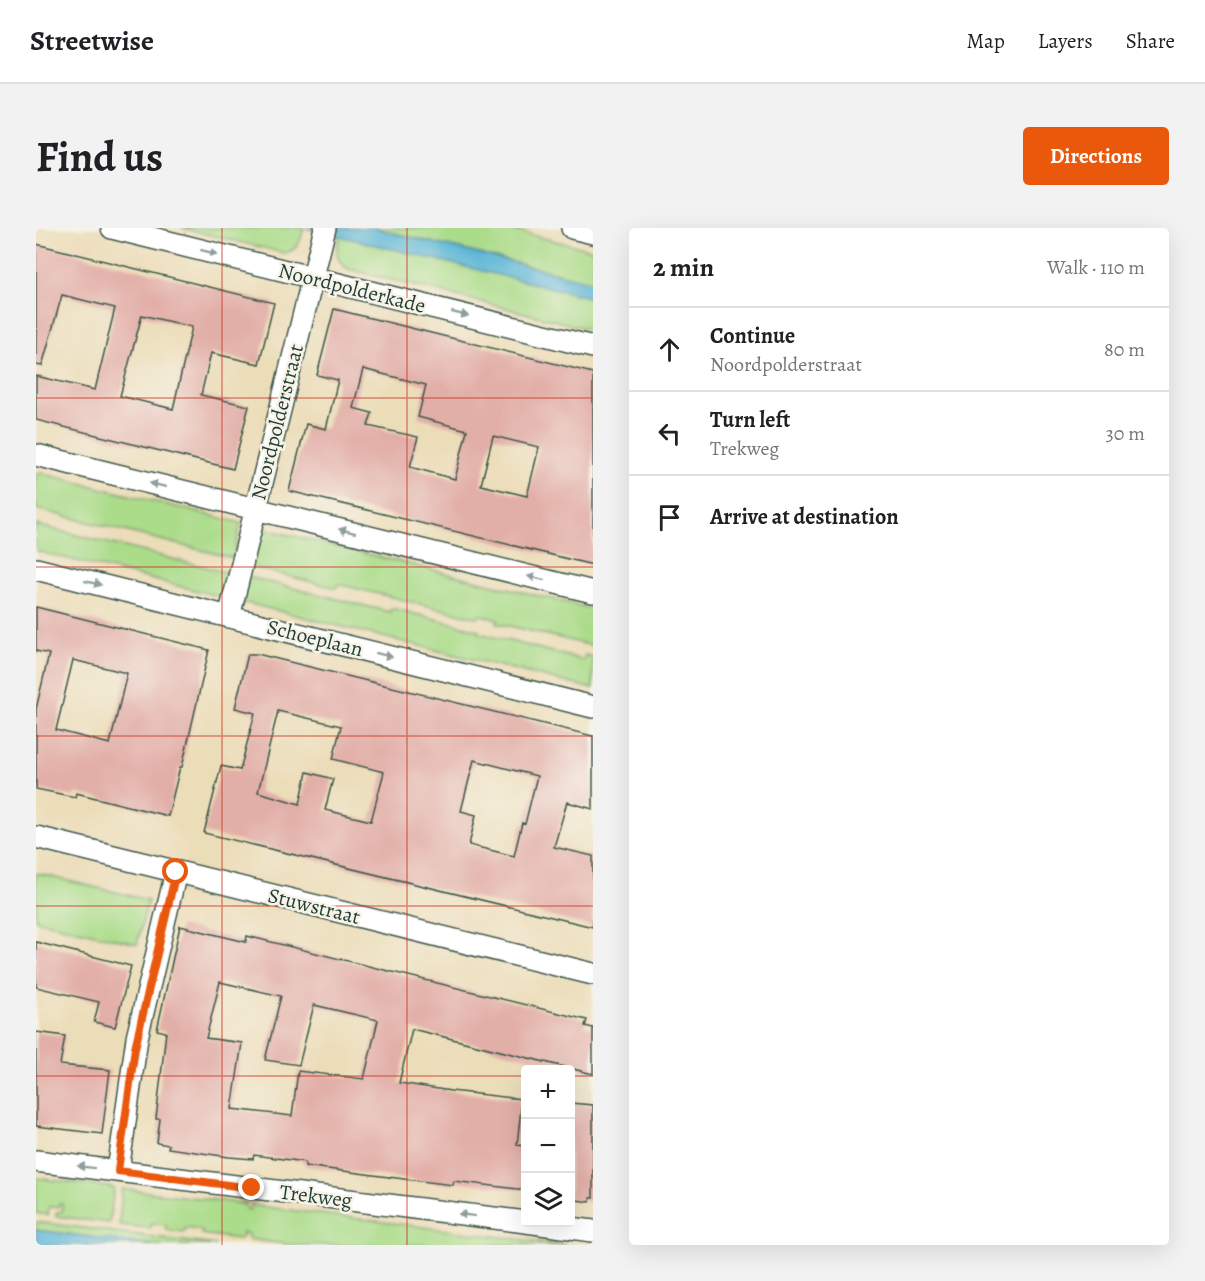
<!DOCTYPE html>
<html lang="en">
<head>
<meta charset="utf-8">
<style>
	:root { --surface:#fff; --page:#f2f2f2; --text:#202124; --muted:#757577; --line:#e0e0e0; --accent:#ea580c }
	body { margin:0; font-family:Alegreya,serif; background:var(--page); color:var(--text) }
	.controls { position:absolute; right:18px; bottom:18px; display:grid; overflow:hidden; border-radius:6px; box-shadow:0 6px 24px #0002 }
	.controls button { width:54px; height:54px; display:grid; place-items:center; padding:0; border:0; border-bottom:2px solid var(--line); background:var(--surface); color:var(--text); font:30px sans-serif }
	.stop { position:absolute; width:18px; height:18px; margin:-14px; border:4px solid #ea580c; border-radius:50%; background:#fff }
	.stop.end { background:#ea580c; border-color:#fff; box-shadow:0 2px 6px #0008 }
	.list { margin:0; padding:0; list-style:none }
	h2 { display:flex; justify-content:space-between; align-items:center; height:78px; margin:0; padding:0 24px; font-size:26px }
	h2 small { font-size:20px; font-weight:400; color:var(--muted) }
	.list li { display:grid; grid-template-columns:39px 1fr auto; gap:18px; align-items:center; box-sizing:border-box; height:84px; padding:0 24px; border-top:2px solid var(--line) }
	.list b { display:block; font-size:22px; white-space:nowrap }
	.list p { margin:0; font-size:20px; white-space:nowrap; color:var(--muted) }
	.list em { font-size:20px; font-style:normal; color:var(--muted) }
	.icon { flex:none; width:33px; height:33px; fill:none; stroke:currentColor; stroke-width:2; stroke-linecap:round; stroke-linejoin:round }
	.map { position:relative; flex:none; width:557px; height:1017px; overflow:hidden; border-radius:6px }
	header { display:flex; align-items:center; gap:36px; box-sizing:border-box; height:84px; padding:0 30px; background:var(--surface); border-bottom:2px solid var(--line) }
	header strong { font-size:28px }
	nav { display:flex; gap:33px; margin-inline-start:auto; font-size:21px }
	.intro { display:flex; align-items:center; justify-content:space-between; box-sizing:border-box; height:144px; padding:0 36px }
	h1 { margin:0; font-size:42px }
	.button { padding:15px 27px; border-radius:6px; background:var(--accent); color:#fff; font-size:21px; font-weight:700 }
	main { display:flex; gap:36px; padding:0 36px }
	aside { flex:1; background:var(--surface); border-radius:6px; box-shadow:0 6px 24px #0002 }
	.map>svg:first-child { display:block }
</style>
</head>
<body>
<header>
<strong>Streetwise</strong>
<nav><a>Map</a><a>Layers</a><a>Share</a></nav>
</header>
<div class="intro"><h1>Find us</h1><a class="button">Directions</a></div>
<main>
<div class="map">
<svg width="557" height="1017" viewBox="0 0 557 1017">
	<rect width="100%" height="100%" fill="#f7f3e8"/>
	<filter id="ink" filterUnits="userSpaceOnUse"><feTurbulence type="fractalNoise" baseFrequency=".0167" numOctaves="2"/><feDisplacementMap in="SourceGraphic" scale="12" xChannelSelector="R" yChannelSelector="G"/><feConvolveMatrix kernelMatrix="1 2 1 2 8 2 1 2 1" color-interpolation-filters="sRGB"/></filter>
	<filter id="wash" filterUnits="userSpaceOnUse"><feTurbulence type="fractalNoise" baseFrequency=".008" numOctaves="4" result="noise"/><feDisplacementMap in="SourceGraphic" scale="24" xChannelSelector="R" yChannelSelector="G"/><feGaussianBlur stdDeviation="1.35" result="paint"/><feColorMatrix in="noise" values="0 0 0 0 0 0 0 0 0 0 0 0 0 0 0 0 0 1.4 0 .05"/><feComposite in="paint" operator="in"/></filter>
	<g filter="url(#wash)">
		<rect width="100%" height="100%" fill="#ecddb9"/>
		<path fill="#abdc8a" stroke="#658c5f" stroke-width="1.5" d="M 146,0 L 268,0 C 265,12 262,23 248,25 Z
			M 338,0 L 467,0 L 557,22 L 557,54 Z
			M 304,8 L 557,70 L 557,102 L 312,41 C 298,32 300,22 304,8 Z
			M 0,244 L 205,295 L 197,330 L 0,281 Z
			M 0,297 L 193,345 L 187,369 L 0,323 Z
			M 221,299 L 557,381 L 557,418 L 461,395 L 462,391 L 444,387 L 442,390 L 302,356 L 300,360 L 211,338 Z
			M 208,348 L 354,384 L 355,380 L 443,402 L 443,405 L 547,432 L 549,427 L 557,429 L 557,461 L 202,373 Z
			M 0,645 L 112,672 L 101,716 L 0,692 Z
			M 0,950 L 78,960 L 73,995 L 20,988 L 20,984 L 26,984 L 26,976 L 23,976 L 22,979 L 13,979 L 12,987 L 0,985 Z
			M 86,961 L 210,976 L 210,981 L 214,982 L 215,977 L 529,1017 L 256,1017 L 212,1011 L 212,1006 L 206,1005 L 206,1009 L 203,1011 L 165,1006 L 166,1002 L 150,999 L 149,1004 L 130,1002 L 130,997 L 114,995 L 114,1000 L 83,997 Z
			M 0,994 L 180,1017 L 116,1017 L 0,1002 Z"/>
		<path fill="#59b5d7" stroke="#3c7986" stroke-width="1.5" d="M 270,0 L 338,0 L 557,54 L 557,70 Z
			M 0,1002 L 116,1017 L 0,1017 Z"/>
		<g id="blocks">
			<path fill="#e2afa8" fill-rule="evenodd" d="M 0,16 L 238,75 L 223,136 L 175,125 L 165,167 L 213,178 L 197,241 L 0,192 L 0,148 L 59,162 L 79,80 L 26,67 L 6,138 L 0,137 ZM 106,87 L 156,99 L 137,181 L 84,168 Z
				M 298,81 L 557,145 L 557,337 L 253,263 L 270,196 L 290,201 L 302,152 L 281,147 ZM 327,141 L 390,157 L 382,189 L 431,202 L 419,251 L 374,239 L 382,209 L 332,198 L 336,185 L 317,180 ZM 457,208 L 503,219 L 491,268 L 445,257 Z
				M 0,379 L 173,422 L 146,539 L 144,539 L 132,588 L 40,565 L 39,569 L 0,561 L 0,481 L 13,426 L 0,423 ZM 37,432 L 91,445 L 74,516 L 20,502 Z
				M 212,426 L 221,426 L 557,508 L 557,581 L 531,574 L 518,619 L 557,628 L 557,699 L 168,605 L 185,538 L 204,542 L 219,485 L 199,480 ZM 242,483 L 305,498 L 297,531 L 348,544 L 335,593 L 289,582 L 297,551 L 271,544 L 264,576 L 222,564 ZM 438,532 L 501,548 L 489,596 L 486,595 L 478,628 L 433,617 L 440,587 L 425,583 Z
				M 144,698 L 210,714 L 211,708 L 551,792 L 549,798 L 557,800 L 557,846 L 376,801 L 363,855 L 415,863 L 486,871 L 481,917 L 489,918 L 489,962 L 418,953 L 417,957 L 368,951 L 269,938 L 269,934 L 218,927 L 217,931 L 193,929 L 132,920 L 133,917 L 121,915 L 124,891 L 120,891 L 130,804 L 121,802 ZM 184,754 L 245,768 L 229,832 L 263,837 L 278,777 L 342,792 L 328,851 L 262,843 L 256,888 L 196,881 L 206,815 L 170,810 Z
				M 0,714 L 95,738 L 79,799 L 58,794 L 63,774 L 0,759 Z
				M 0,804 L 29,808 L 24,837 L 74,842 L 66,906 L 0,898 Z
				M 534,875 L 557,877 L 557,970 L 554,970 L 554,974 L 534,971 Z"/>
		</g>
	</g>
	<g filter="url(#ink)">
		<use href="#blocks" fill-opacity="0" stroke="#3e5548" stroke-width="1.5"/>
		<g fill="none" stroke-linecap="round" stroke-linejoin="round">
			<defs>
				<path id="street" d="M 76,0 L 557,119
					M 536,0 L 557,5
					M 0,227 L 557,364
					M 0,341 L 557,479
					M 193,389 L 289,0
					M 0,609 L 557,746
					M 0,933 L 490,994
					M 82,943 L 101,810 L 140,644
					M 490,994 L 557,1003"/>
			</defs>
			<use href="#street" stroke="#3e5548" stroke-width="24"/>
			<use href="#street" stroke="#fff" stroke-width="21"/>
		</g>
		<defs><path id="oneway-solid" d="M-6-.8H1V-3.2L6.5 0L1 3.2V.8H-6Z" transform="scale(1.5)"/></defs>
		<g fill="#8f9e9a">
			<use href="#oneway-solid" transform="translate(173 24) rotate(14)"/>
			<use href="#oneway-solid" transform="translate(424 86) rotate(14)"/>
			<use href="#oneway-solid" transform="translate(122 257) rotate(-166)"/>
			<use href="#oneway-solid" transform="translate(311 303) rotate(-166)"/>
			<use href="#oneway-solid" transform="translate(500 350) rotate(-166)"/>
			<use href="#oneway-solid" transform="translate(57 355) rotate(14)"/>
			<use href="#oneway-solid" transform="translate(348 427) rotate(14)"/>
			<use href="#oneway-solid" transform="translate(50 939) rotate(-173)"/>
			<use href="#oneway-solid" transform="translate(431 987) rotate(-173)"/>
		</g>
	</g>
	<g fill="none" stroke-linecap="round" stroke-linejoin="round" filter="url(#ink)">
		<path stroke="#ea580c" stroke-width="8" d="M 140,644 L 99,820 L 82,943 L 216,960"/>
	</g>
	<path fill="none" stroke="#c8321e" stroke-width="1.5" stroke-opacity="0.55" d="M 186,0 L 186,1017M 371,0 L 371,1017M 0,170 L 557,170M 0,339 L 557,339M 0,508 L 557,508M 0,678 L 557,678M 0,848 L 490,848M 534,848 L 557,848"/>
	<g text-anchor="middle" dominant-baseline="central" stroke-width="5" stroke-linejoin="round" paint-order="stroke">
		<g font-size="21" fill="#1f3d34" stroke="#f7f3e8">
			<text transform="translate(316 60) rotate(14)">Noordpolderkade</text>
			<text transform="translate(241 194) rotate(-76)">Noordpolderstraat</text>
			<text transform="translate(279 410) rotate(14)">Schoeplaan</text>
			<text transform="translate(278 678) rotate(14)">Stuwstraat</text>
			<text transform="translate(280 968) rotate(7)">Trekweg</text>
		</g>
	</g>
</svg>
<div class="controls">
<button>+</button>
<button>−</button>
<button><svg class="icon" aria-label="layers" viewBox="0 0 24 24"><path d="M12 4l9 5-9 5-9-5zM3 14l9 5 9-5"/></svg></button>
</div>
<div class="stop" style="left:140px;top:644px"></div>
<div class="stop end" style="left:216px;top:960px"></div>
</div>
<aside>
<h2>2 min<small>Walk · 110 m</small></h2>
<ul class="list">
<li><svg class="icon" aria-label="ahead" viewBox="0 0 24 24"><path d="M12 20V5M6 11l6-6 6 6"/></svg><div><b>Continue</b><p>Noordpolderstraat</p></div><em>80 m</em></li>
<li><svg class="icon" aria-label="left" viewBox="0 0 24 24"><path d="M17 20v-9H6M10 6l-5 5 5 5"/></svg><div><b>Turn left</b><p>Trekweg</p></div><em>30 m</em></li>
<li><svg class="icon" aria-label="arrive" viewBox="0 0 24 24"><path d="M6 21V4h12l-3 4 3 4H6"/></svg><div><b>Arrive at destination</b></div></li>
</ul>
</aside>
</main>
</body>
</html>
